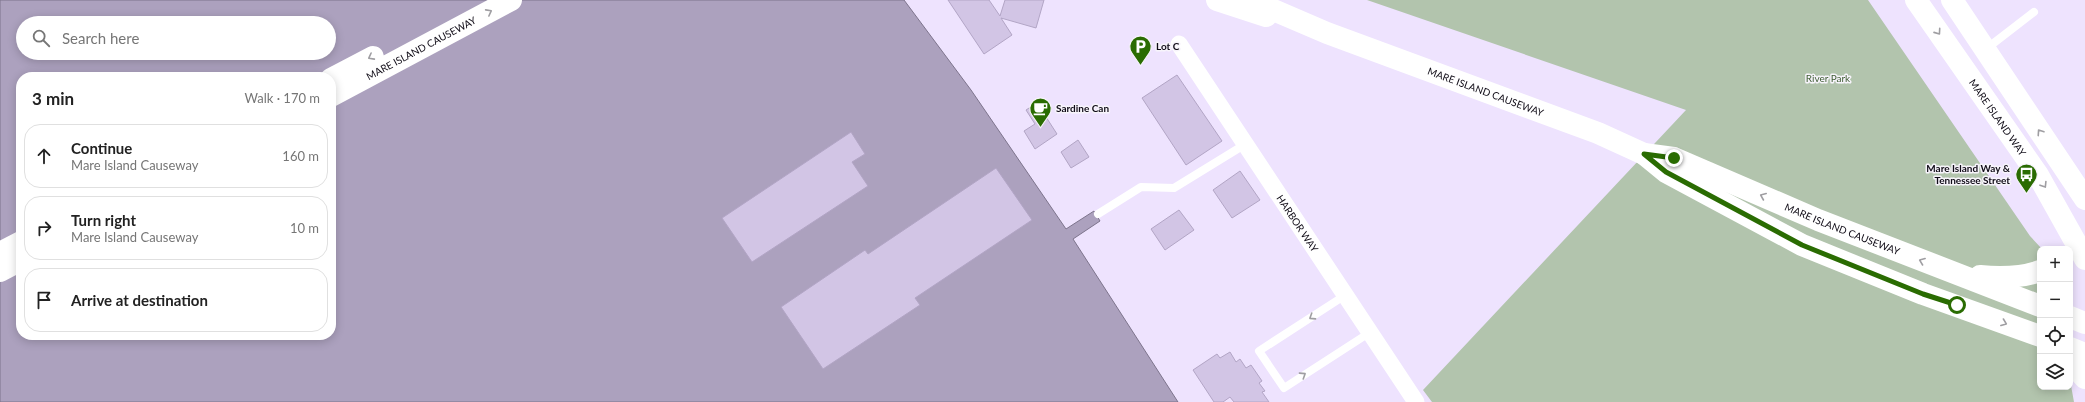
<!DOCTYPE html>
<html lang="en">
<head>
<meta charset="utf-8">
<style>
	:root { --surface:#fff; --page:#f2f2f2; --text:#222; --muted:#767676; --line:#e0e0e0 }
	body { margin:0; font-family:Lato,sans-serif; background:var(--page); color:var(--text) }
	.controls { position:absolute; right:12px; bottom:12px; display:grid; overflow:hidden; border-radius:8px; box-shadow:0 2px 10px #0003 }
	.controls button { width:36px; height:36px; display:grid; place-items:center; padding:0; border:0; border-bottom:1px solid var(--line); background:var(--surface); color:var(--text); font:20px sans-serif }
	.stop { position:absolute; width:12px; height:12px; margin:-9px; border:3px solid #2a6c02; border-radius:50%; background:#fff }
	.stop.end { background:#2a6c02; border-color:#fff; box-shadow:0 1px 4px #0008 }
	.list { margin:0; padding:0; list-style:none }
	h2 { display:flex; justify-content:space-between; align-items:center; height:52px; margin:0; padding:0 16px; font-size:17px }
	h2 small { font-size:13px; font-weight:400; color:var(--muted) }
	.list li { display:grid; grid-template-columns:26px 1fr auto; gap:12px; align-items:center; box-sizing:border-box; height:64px; margin:0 8px 8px; padding:0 8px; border:1px solid var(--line); border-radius:16px }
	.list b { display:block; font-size:15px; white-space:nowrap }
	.list p { margin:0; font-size:13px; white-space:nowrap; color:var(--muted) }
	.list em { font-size:13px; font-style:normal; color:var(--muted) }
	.icon { flex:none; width:22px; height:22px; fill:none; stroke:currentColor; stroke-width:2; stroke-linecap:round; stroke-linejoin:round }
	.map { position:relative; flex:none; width:2085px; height:402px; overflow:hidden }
	.search { position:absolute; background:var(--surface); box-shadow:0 2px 10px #0003; left:16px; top:16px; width:320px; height:44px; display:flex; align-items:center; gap:10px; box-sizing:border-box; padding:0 14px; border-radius:22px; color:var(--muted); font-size:15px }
	.panel { position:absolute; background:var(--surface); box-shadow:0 2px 10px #0003; left:16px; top:72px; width:320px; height:268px; border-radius:16px }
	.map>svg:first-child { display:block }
</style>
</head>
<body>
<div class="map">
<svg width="2085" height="402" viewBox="0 0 2085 402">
	<rect width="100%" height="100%" fill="#eee3fe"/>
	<path fill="#b2c4ad" d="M 1367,0 L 1868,0 L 2030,236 L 2042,249 L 2040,249 L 2040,387 L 2070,387 L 2070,380 L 2074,402 L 1432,402 L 1423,390 L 1686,110 Z"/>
	<path fill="#aca1be" stroke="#7d748c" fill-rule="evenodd" d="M 0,0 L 904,0 L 971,90 L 1066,229 L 1094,211 L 1100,221 L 1073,239 L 1178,402 L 0,402 ZM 23,23 L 329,23 L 329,53 L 23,53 ZM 21,77 L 331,77 L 331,335 L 21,335 Z"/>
	<path fill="#d2c5e5" stroke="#b2a5c5" d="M 948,0 L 989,0 L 1000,16 L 1005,0 L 1044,0 L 1036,28 L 1001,18 L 1012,35 L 984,54 Z
		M 1177,75 L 1222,141 L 1186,165 L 1142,98 Z
		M 1037,103 L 1057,134 L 1035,149 L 1024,131 L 1035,124 L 1026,110 Z
		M 851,132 L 865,154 L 852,162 L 868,186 L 752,262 L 722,218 Z
		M 1078,140 L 1089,157 L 1071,168 L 1061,152 Z
		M 996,168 L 1032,220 L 915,298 L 920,305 L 823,369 L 781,307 L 865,250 L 868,254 Z
		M 1240,171 L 1260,200 L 1232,218 L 1213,190 Z
		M 1179,210 L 1194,230 L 1165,250 L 1151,229 Z
		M 1230,352 L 1236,362 L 1240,359 L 1246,368 L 1251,365 L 1262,381 L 1259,383 L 1265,391 L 1262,392 L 1269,402 L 1234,402 L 1230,397 L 1223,402 L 1214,402 L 1193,370 L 1217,354 L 1220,358 Z"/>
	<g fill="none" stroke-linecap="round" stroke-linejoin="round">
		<path stroke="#fff" stroke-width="8" d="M 1986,49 L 2034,12
			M 1098,214 L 1141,187 L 1174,188 L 1244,145
			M 1344,296 L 1259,351 L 1284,388 L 1369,333"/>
		<path stroke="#fff" stroke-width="17" id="s1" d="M 1179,44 L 1416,402"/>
		<g stroke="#fff" stroke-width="22">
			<path d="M 1217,0 L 1266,16"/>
			<path id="s2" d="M 1250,0 L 1327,33 L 1598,133 L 1644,154 L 1666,172 L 1802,245 L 1923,294 L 2040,336"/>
			<path id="s3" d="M 1916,0 L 2038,175 L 2085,259"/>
			<path d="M 1952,0 L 2085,199"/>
			<path d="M 331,79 L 373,57"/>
			<path id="s4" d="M 331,96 L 511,0"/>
			<path id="s5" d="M 1644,154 L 1674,158 L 1818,220 L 2040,306"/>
			<path d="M 0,253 L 21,242"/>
			<path d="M 0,271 L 21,260"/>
			<path d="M 1980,276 C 2000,278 2020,278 2040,271"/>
			<path d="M 2070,317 L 2085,323"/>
			<path d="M 2070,348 L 2085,354"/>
			<path d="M 2070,362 L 2085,378"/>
		</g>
	</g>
	<defs><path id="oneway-chevron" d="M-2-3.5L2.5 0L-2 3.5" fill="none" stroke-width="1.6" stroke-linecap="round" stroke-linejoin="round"/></defs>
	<g stroke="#9f9ea2">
		<use href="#oneway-chevron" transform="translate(489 12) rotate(-28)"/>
		<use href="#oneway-chevron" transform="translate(1938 32) rotate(55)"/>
		<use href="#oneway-chevron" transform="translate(371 57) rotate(152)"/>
		<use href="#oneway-chevron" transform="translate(2040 132) rotate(-124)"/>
		<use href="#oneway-chevron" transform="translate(2044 185) rotate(58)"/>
		<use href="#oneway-chevron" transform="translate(1763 196) rotate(-157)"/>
		<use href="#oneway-chevron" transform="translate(1922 261) rotate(-159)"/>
		<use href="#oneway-chevron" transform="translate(1312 317) rotate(147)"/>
		<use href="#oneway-chevron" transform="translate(2004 323) rotate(21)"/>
		<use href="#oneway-chevron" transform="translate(1303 375) rotate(-33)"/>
	</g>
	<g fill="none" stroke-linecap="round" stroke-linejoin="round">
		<path stroke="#2a6c02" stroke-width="5" d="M 1674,158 L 1644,154 L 1666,172 L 1802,245 L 1923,294 L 1957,305"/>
	</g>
	<defs>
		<symbol id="parking-pin" viewBox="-11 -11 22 30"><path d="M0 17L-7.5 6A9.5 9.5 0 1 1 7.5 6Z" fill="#2a6c02" stroke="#f7f4fb"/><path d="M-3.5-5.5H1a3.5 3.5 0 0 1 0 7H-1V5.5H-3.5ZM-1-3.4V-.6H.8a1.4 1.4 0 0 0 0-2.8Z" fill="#fff"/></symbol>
		<symbol id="cafe-pin" viewBox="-11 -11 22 30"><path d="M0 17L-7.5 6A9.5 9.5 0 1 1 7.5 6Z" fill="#2a6c02" stroke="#f7f4fb"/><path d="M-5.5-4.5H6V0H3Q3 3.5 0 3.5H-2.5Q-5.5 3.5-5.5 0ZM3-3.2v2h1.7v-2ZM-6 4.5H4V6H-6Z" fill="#fff"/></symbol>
		<symbol id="bus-pin" viewBox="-11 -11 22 30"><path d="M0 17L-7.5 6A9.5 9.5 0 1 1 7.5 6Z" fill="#2a6c02" stroke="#f7f4fb"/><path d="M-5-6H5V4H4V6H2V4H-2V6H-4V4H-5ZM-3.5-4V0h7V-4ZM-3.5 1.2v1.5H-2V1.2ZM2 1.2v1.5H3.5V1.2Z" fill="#fff"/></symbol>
	</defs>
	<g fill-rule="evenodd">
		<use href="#parking-pin" x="1128" y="34" width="25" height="34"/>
		<use href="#cafe-pin" x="1028" y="96" width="25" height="34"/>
		<use href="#bus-pin" x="2014" y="162" width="25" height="34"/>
	</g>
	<g text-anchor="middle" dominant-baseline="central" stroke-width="3" stroke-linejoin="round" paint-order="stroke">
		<g font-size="10" font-weight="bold" fill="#100c17" stroke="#f7f4fb" text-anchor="start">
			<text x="1156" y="46">Lot C</text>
			<text x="1056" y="108">Sardine Can</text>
			<text x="2010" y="168" text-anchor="end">Mare Island Way &amp;<tspan x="2010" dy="12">Tennessee Street</tspan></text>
		</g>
		<g font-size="10" fill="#100c17" stroke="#f7f4fb">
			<text stroke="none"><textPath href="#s4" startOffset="102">MARE ISLAND CAUSEWAY</textPath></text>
			<text stroke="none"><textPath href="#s2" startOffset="253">MARE ISLAND CAUSEWAY</textPath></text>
			<text stroke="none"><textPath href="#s3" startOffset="143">MARE ISLAND WAY</textPath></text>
			<text stroke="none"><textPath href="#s1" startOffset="215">HARBOR WAY</textPath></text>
			<text stroke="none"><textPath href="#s5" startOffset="213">MARE ISLAND CAUSEWAY</textPath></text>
		</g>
		<g font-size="10" fill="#3e5c33" stroke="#f7f4fb">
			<text x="1828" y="78">River Park</text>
		</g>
	</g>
</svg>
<div class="controls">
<button>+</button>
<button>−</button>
<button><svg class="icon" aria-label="locate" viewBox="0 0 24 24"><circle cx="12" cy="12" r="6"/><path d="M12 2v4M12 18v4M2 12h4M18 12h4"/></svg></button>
<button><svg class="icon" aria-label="layers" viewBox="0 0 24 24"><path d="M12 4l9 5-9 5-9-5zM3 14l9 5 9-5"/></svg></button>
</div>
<div class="stop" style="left:1957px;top:305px"></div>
<div class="stop end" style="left:1674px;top:158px"></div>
<div class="search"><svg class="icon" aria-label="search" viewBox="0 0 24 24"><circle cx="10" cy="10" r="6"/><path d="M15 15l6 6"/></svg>Search here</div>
<section class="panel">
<h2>3 min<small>Walk · 170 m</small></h2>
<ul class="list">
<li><svg class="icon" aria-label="ahead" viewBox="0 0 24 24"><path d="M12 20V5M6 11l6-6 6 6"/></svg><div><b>Continue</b><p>Mare Island Causeway</p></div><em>160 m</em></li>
<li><svg class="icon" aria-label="right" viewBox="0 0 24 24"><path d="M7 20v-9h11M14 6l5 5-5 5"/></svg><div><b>Turn right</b><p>Mare Island Causeway</p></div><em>10 m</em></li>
<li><svg class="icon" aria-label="arrive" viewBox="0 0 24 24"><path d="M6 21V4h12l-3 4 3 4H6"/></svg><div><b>Arrive at destination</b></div></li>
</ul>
</section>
</div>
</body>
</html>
